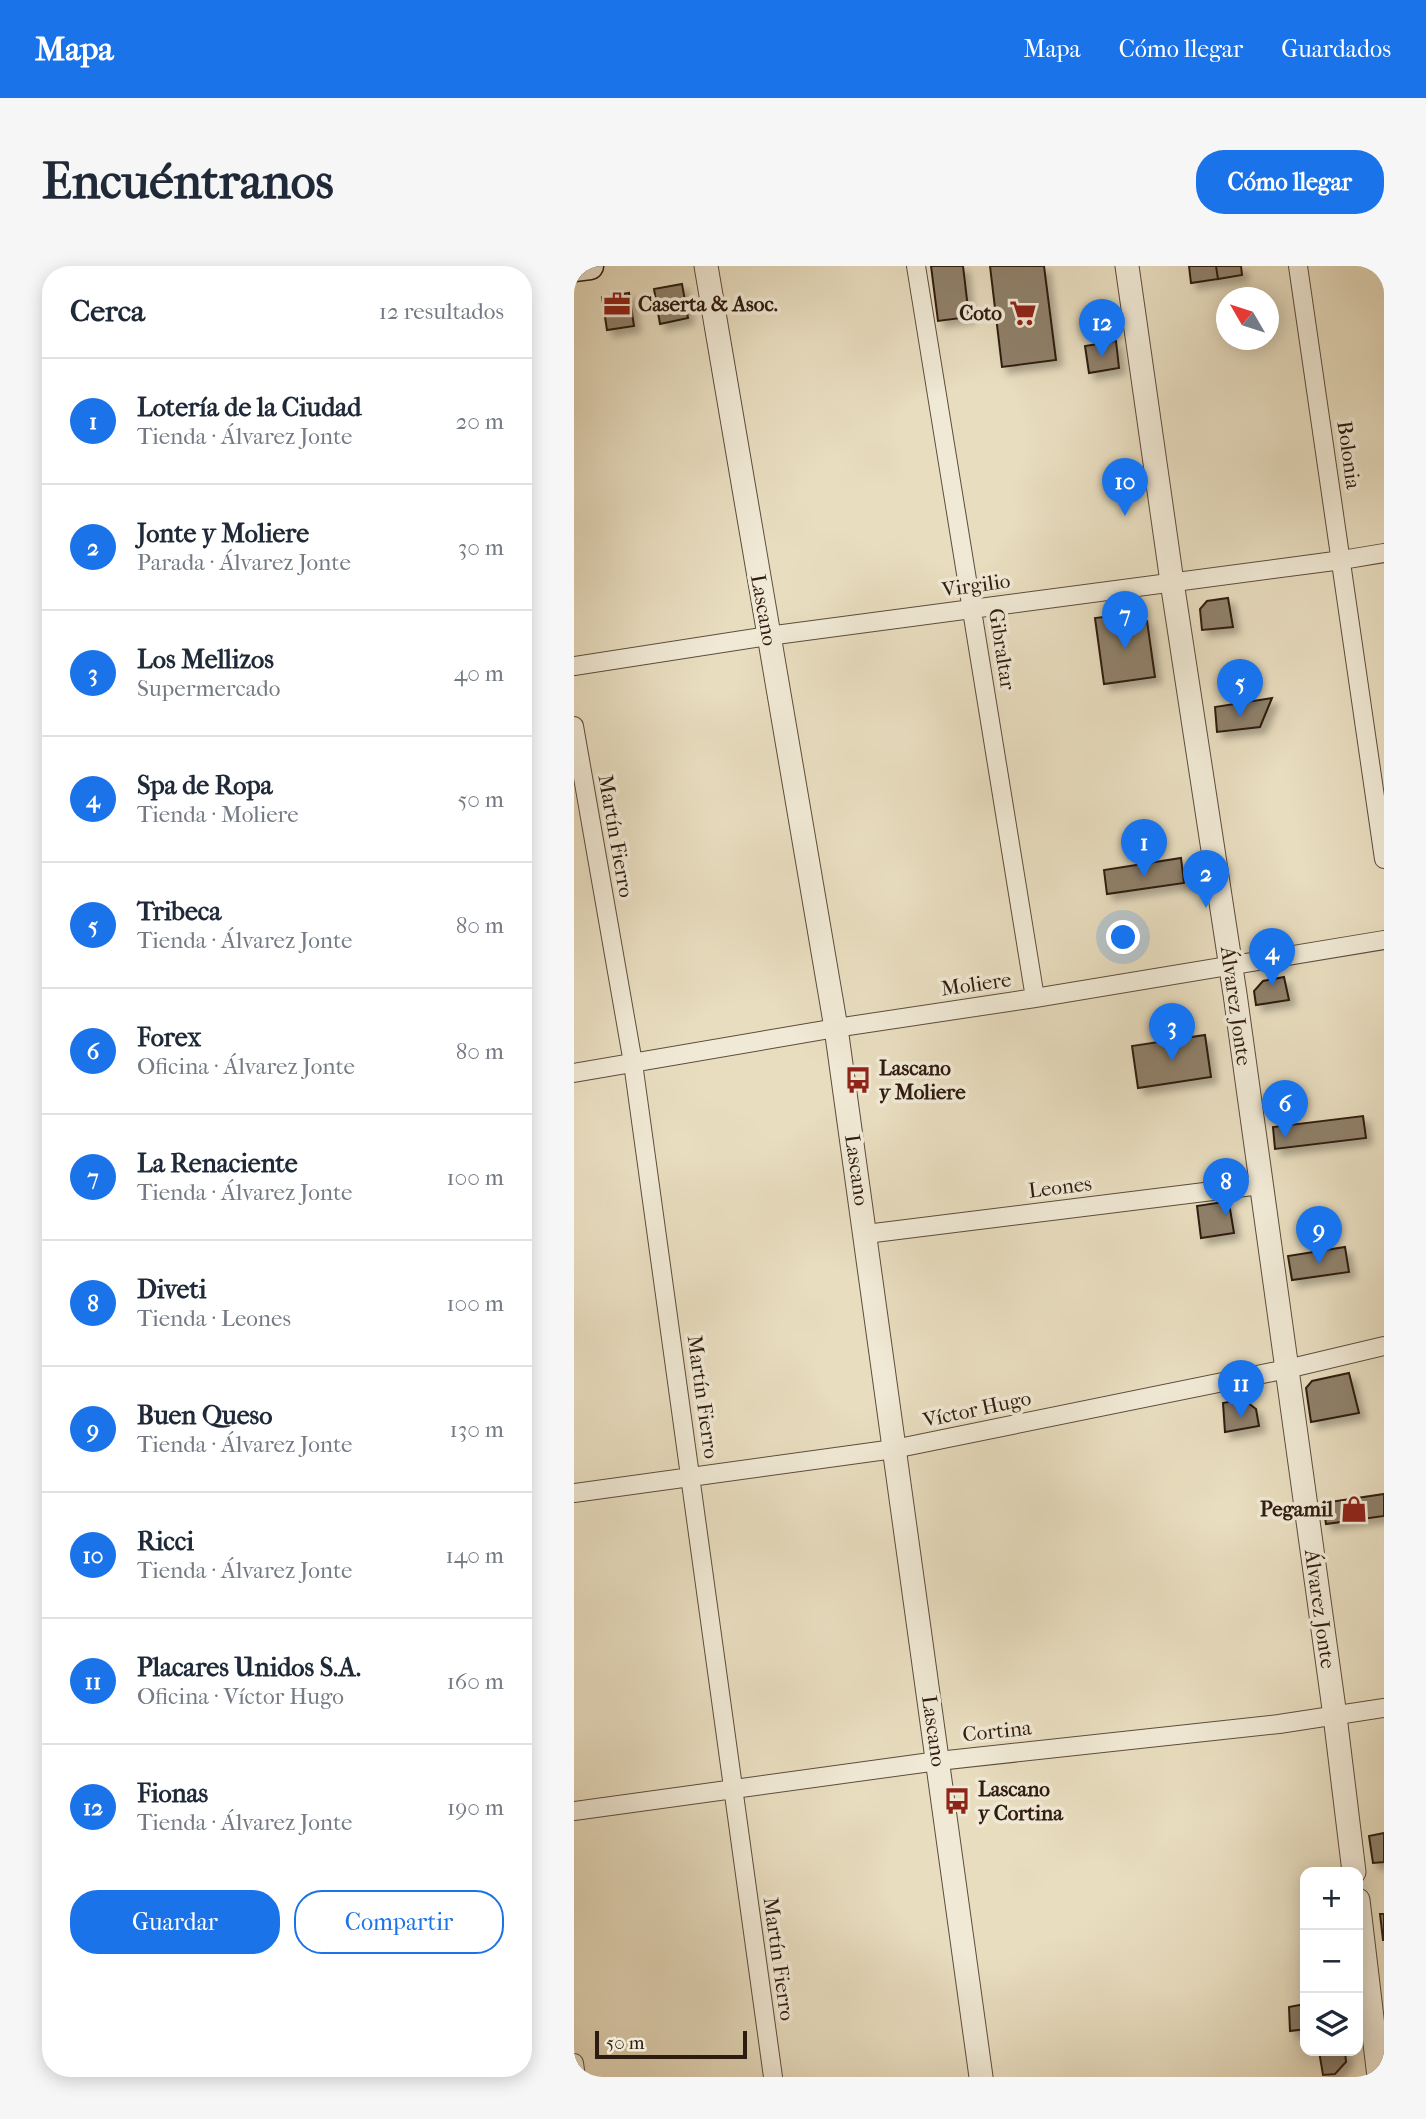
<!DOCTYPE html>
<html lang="es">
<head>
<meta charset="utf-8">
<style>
	:root { --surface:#fff; --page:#f6f6f7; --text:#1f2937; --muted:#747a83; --line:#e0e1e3; --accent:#1a73e8 }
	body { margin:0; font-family:"IM FELL French Canon",serif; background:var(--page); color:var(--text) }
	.controls { position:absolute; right:21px; bottom:21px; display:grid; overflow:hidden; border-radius:14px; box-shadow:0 4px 18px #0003 }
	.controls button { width:63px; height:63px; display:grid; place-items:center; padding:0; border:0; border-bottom:2px solid var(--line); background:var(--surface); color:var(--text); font:35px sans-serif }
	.compass { position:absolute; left:642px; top:21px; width:63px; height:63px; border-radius:50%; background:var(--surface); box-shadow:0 4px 18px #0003; rotate:309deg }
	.scale { position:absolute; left:21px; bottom:18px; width:152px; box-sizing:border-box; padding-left:7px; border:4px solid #2f1c10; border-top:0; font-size:19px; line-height:24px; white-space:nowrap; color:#2f1c10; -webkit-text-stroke:5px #f0e9d5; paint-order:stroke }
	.you { position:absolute; left:550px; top:672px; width:24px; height:24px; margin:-18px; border:5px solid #fff; border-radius:50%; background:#1a73e8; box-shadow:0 0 0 10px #1a73e833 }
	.badge { display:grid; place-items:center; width:46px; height:46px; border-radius:50%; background:var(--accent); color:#fff; font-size:23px; font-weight:700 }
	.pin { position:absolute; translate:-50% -58px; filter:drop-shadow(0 2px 4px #0008) }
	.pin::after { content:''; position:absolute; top:37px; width:24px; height:21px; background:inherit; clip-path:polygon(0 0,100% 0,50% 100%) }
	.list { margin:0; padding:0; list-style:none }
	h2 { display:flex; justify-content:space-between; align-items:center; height:91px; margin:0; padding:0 28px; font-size:30px }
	h2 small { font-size:23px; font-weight:400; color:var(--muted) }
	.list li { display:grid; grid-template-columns:46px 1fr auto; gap:21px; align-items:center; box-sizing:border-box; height:126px; padding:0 28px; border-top:2px solid var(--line) }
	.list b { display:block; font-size:26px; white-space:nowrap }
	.list p { margin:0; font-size:23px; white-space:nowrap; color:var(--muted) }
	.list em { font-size:23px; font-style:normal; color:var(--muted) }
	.actions { display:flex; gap:14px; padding:21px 28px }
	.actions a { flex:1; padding:16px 0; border:2px solid var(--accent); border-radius:28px; text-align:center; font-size:24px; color:var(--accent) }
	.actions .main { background:var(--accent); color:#fff }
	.icon { flex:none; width:38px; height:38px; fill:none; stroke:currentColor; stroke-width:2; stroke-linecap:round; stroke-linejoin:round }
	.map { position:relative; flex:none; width:810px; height:1811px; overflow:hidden; border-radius:28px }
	header { display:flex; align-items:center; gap:42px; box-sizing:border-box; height:98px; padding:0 35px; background:var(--accent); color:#fff }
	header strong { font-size:33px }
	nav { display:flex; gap:38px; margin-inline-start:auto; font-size:24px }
	.intro { display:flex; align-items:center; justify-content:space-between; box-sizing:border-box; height:168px; padding:0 42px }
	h1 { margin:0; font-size:49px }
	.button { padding:18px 32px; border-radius:28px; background:var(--accent); color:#fff; font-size:24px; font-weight:700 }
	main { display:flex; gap:42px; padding:0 42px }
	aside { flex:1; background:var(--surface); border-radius:28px; box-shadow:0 4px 18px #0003 }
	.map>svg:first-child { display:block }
</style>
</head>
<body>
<header>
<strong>Mapa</strong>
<nav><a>Mapa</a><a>Cómo llegar</a><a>Guardados</a></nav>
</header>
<div class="intro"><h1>Encuéntranos</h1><a class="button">Cómo llegar</a></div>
<main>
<aside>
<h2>Cerca<small>12 resultados</small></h2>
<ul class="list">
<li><span class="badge">1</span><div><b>Lotería de la Ciudad</b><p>Tienda · Álvarez Jonte</p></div><em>20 m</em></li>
<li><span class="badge">2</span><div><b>Jonte y Moliere</b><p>Parada · Álvarez Jonte</p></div><em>30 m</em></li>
<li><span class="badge">3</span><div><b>Los Mellizos</b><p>Supermercado</p></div><em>40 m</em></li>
<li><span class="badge">4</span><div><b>Spa de Ropa</b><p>Tienda · Moliere</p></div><em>50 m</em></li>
<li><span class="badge">5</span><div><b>Tribeca</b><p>Tienda · Álvarez Jonte</p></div><em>80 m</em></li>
<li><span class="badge">6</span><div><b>Forex</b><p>Oficina · Álvarez Jonte</p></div><em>80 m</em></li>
<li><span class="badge">7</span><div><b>La Renaciente</b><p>Tienda · Álvarez Jonte</p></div><em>100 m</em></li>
<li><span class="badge">8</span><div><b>Diveti</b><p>Tienda · Leones</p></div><em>100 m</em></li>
<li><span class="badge">9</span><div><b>Buen Queso</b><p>Tienda · Álvarez Jonte</p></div><em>130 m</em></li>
<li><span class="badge">10</span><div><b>Ricci</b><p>Tienda · Álvarez Jonte</p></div><em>140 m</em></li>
<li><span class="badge">11</span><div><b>Placares Unidos S.A.</b><p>Oficina · Víctor Hugo</p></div><em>160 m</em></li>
<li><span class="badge">12</span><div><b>Fionas</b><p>Tienda · Álvarez Jonte</p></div><em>190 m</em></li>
</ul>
<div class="actions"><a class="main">Guardar</a><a>Compartir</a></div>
</aside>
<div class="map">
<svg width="810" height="1811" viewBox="0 0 810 1811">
	<defs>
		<filter id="shadow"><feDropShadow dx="6" dy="6" stdDeviation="3.5" flood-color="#0004"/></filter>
	</defs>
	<rect width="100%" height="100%" fill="#e8ddbf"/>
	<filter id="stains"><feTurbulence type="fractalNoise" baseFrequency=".00286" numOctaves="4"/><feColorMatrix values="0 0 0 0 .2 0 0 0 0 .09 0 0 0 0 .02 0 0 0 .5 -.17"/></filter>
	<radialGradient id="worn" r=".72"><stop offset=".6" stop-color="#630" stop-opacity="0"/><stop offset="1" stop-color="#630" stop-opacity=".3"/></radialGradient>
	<path fill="#8f806b" stroke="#2f1c10" stroke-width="2" filter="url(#shadow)" d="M 357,0 L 389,0 L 395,51 L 364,55 Z
		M 416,0 L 470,0 L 482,94 L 428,101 Z
		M 615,0 L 642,0 L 644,13 L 617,17 Z
		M 642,0 L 667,0 L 668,9 L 644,13 Z
		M 108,18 L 114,52 L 86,58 L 80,23 Z
		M 55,27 L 60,60 L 33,64 L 28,31 Z
		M 542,75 L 545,102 L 515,107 L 511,80 Z
		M 654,332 L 659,361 L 628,364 L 626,343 L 633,335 Z
		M 562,347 L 573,355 L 581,411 L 530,418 L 521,352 Z
		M 698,432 L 686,461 L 643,466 L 641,441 Z
		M 607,592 L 610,617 L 533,628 L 530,604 Z
		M 710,711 L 715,734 L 682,739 L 680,725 L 689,715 Z
		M 631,769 L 637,811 L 564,822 L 558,780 Z
		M 789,850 L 792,872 L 701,883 L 699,861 Z
		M 649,936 L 656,943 L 660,967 L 627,972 L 623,940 Z
		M 771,981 L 775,1006 L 718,1014 L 714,990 Z
		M 775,1107 L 785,1147 L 737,1156 L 732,1122 L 738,1115 Z
		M 669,1133 L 682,1143 L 685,1160 L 651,1166 L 649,1137 Z
		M 810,1228 L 810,1250 L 752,1258 L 749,1237 Z
		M 810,1567 L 810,1596 L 799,1597 L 795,1570 Z
		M 806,1648 L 810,1648 L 810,1674 L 809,1674 Z
		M 731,1738 L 731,1763 L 716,1765 L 715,1741 Z
		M 745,1785 L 771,1785 L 772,1796 L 761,1808 L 749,1809 Z"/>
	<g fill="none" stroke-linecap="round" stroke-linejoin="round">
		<defs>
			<path id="minor" d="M 342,0 L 461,732
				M 724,0 L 810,593
				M 0,400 L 194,370 L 768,294 L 810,287
				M 0,460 L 59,797 L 199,1811
				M 0,807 L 262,762 L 461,732 L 810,674
				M 292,968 L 687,919
				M 0,1227 L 320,1183 L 713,1103 L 810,1080
				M 0,1545 L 364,1495 L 705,1458 L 810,1442
				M 0,1797 L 2,1811"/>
			<path id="tertiary" d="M 132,0 L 262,762 L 407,1811
				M 553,0 L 598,316 L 661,728 L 761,1450 L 780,1606
				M 784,1634 L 805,1811"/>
			<path id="secondary" d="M 0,2 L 16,0"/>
		</defs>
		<use href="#minor" stroke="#5d4c3c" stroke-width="20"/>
		<use href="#tertiary" stroke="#5d4c3c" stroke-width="25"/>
		<use href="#secondary" stroke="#2f1c10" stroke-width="29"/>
		<use href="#minor" stroke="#f0e9d5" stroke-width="18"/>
		<use href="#tertiary" stroke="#f0e9d5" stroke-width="23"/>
		<use href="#secondary" stroke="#f0e9d5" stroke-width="26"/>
	</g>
	<defs>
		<symbol id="office-bare" viewBox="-9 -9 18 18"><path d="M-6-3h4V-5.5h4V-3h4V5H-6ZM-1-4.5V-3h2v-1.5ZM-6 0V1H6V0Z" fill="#8f2418" stroke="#f0e9d5" stroke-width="2.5" paint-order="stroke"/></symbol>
		<symbol id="supermarket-bare" viewBox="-9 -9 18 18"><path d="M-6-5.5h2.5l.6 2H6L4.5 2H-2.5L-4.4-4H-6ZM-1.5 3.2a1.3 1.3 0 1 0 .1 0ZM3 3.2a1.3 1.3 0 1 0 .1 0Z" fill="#8f2418" stroke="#f0e9d5" stroke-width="2.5" paint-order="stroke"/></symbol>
		<symbol id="bus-bare" viewBox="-9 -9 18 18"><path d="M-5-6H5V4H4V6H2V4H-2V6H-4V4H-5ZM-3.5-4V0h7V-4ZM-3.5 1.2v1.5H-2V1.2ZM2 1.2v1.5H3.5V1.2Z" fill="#8f2418" stroke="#f0e9d5" stroke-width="2.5" paint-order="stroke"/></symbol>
		<symbol id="shop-bare" viewBox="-9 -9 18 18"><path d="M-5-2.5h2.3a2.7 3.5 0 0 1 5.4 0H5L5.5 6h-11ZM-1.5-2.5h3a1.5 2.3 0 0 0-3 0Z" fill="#8f2418" stroke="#f0e9d5" stroke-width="2.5" paint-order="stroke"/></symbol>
	</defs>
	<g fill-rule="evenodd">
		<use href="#office-bare" x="24" y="19" width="38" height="38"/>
		<use href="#supermarket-bare" x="430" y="28" width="38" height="38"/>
		<use href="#bus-bare" x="265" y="795" width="38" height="38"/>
		<use href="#shop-bare" x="761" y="1224" width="38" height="38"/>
		<use href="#bus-bare" x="364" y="1516" width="38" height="38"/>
	</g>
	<g text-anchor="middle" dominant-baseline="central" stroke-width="7" stroke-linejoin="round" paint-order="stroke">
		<g font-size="21" font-weight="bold" fill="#2f1c10" stroke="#f0e9d5" text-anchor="start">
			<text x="64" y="38">Caserta &amp; Asoc.</text>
			<text x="428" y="47" text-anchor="end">Coto</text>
			<text x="305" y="802">Lascano<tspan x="305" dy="24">y Moliere</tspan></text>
			<text x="759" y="1243" text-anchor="end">Pegamil</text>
			<text x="404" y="1523">Lascano<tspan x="404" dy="24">y Cortina</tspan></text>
		</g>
		<g font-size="21" fill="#2f1c10" stroke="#f0e9d5">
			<text transform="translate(775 189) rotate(82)">Bolonia</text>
			<text transform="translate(402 319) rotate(-8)">Virgilio</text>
			<text transform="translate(190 344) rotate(80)">Lascano</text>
			<text transform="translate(428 383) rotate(81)">Gibraltar</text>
			<text transform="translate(42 570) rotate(80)">Martín Fierro</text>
			<text transform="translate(402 718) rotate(-8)">Moliere</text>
			<text transform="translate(662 740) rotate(82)">Álvarez Jonte</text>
			<text transform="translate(283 904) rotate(82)">Lascano</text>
			<text transform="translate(486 921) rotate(-7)">Leones</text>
			<text transform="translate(129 1131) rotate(82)">Martín Fierro</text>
			<text transform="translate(403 1143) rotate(-12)">Víctor Hugo</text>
			<text transform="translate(746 1343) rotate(82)">Álvarez Jonte</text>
			<text transform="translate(360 1465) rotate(82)">Lascano</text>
			<text transform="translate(423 1465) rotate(-6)">Cortina</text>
			<text transform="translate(205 1693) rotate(82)">Martín Fierro</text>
		</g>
	</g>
	<rect width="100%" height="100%" filter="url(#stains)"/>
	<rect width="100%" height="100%" fill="url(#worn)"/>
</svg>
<div class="controls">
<button>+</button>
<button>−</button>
<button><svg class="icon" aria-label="layers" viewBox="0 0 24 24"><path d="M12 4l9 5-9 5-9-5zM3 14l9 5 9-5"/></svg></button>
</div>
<svg class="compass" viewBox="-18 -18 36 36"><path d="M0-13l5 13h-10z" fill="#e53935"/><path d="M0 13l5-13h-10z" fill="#747a83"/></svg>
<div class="scale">50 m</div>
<div class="you"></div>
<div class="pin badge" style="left:570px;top:611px">1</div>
<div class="pin badge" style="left:632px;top:642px">2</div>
<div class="pin badge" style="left:598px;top:795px">3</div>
<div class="pin badge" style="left:698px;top:720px">4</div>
<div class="pin badge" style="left:666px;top:451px">5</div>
<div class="pin badge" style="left:711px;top:872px">6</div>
<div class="pin badge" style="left:551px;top:383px">7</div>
<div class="pin badge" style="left:652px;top:950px">8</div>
<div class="pin badge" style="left:745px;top:998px">9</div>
<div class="pin badge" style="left:551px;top:250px">10</div>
<div class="pin badge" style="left:667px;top:1152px">11</div>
<div class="pin badge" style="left:528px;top:91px">12</div>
</div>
</main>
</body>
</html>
